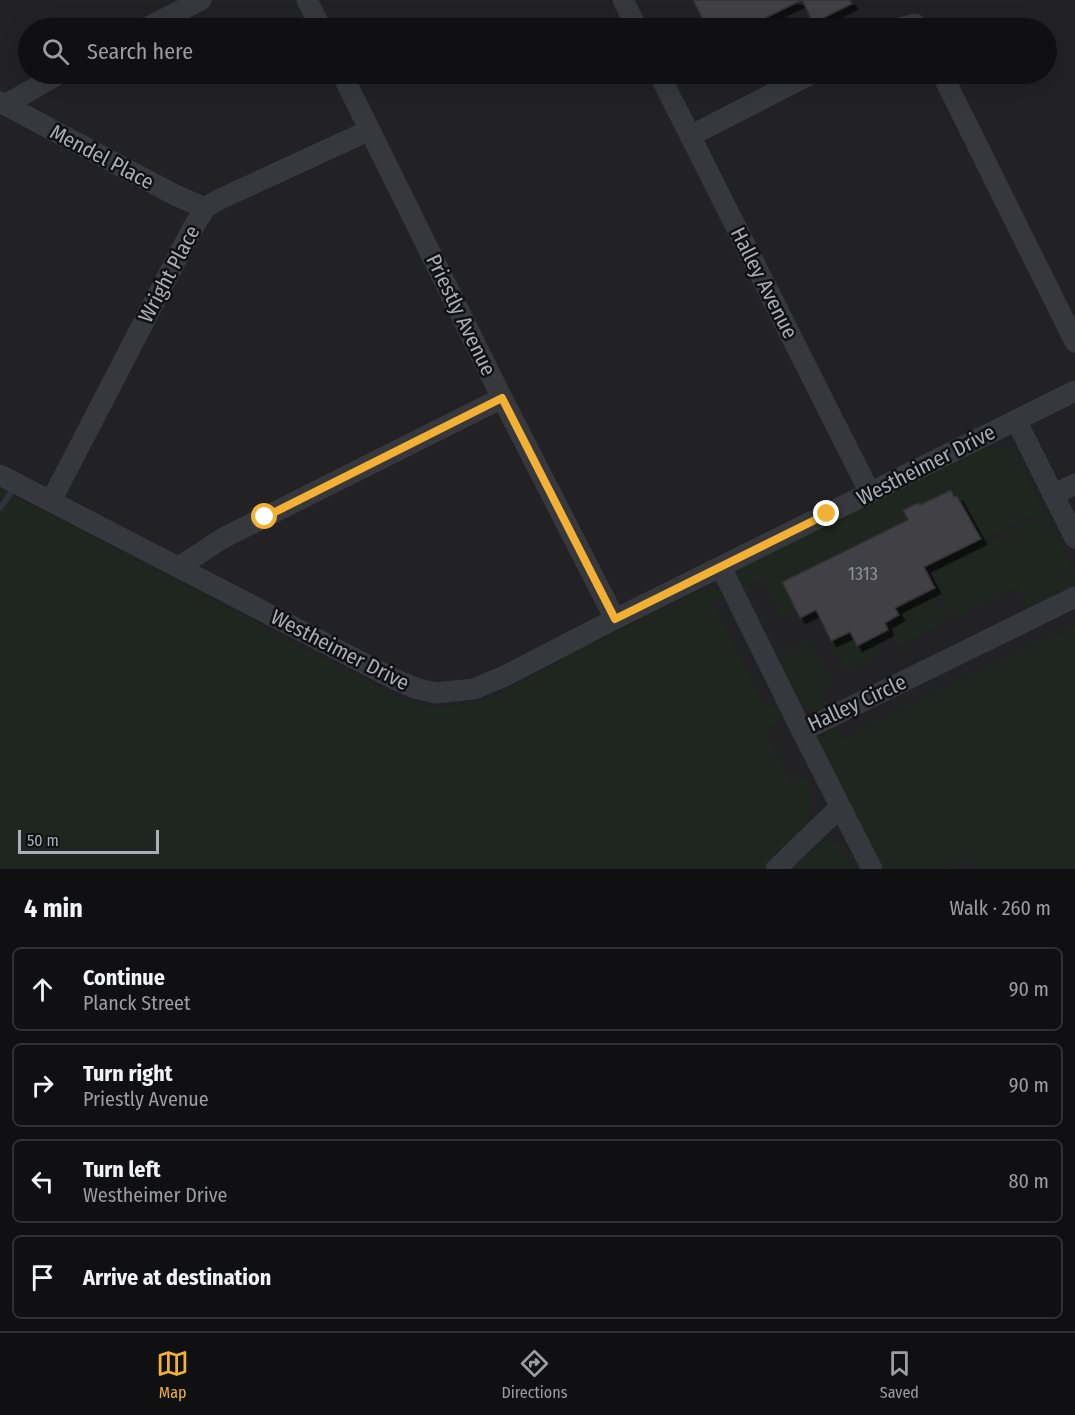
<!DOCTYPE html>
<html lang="en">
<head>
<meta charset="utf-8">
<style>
	:root { --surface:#101012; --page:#19191b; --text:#f1f3f6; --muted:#9c9d9f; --line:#303032; --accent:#f2b134 }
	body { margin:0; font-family:"Fira Sans Condensed",sans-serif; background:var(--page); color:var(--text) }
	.scale { position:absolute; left:18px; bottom:15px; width:141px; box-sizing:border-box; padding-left:6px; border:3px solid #a8adb8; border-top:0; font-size:16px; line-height:21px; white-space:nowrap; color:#a8adb8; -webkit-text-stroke:4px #111113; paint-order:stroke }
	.stop { position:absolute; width:18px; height:18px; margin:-14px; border:4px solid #f2b134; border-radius:50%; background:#fff }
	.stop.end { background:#f2b134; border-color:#fff; box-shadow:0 2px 6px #0008 }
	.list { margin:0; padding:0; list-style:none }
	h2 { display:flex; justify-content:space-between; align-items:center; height:78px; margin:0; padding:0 24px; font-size:26px }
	h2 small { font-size:20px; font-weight:400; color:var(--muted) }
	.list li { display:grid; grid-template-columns:39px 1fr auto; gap:18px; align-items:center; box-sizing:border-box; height:84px; margin:0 12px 12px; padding:0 12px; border:2px solid var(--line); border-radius:9px }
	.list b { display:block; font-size:22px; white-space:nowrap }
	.list p { margin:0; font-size:20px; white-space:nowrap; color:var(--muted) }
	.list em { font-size:20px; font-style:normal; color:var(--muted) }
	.icon { flex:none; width:33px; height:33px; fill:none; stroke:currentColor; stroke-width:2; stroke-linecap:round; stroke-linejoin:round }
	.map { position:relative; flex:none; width:1075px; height:869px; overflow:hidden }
	.search { position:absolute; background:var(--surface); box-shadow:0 6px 24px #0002; left:18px; right:18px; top:18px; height:66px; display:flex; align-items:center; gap:15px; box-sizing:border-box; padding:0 21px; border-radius:33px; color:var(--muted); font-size:22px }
	.sheet { height:462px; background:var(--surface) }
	nav { display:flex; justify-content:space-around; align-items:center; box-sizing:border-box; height:84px; border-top:2px solid var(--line); background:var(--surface); font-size:16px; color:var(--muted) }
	nav a { display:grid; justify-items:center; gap:3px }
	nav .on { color:var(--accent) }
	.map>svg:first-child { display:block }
</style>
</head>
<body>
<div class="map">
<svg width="1075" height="869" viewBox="0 0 1075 869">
	<defs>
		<filter id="shadow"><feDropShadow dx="5.5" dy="5.5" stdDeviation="0" flood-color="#0009"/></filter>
	</defs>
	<rect width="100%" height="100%" fill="#161618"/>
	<path fill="#222225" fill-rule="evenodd" d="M 0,0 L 1075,0 L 1075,869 L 0,869 ZM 28,28 L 1046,28 L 1046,74 L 28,74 Z"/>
	<path fill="#1e261f" d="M 996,447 L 1011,450 L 1017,456 L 1044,511 L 982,541 L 958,496 L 954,497 L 951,490 L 920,505 L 918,503 L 903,510 L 908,520 L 783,582 L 798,613 L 783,621 L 762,579 L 743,588 L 737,575 L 748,561 L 983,449 Z
		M 0,488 L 401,698 C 417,704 432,709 450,706 C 493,701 533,674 571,654 C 616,631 661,609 706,587 L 715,588 L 723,598 L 713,603 L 766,708 L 777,703 L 785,719 L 765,730 L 791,782 L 806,775 C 825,819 793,840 765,869 L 0,869 Z
		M 1046,514 L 1075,573 L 1075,582 L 1072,586 L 1028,609 L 1017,587 L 958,616 L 954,618 L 949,615 L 937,591 L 941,588 L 932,570 Z
		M 931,589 L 947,622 L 897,648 L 885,623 L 899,616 L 895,608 Z
		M 1075,625 L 1075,869 L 978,869 L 971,856 L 945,869 L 882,869 L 816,738 L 837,727 L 843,739 Z
		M 850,632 L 857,645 L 875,637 L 883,654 L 846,672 L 831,641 Z
		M 804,644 L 810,644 L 816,651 L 833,683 L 819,690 L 827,705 C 799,724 790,686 780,666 L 784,654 Z
		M 829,839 L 840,844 L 853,869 L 793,869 L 821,842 Z"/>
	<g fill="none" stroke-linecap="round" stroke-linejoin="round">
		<path stroke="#2c353c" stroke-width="6" d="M 0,508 L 10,494"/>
	</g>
	<path fill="#404145" stroke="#303034" stroke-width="1.5" filter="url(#shadow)" d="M 693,0 L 850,0 L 852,4 L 813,23 L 802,0 L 745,28 L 707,28 Z
		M 951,490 L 954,497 L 957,496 L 981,539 L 924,567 L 935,588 L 895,608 L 899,615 L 885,623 L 888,630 L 857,646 L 850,632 L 831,641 L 816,610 L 800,618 L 782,582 L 908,520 L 903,510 L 918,503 L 920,505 Z"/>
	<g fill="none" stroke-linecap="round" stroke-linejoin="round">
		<path stroke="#37383d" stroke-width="21" d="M 307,0 L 321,28
			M 623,0 L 637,28
			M 146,28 L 201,0
			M 900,28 L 915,24 L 919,28
			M 342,74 L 502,398 L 615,619
			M 659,74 L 870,493
			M 942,74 L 1075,342
			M 0,102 L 175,195 L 205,208
			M 5,105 L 59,74
			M 690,136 L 811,74
			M 1016,420 L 1075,538
			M 0,475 L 394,679 L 415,688 L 435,693 L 474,689 L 505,676 L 615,619 L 1075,391
			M 1053,495 L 1075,484
			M 51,501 L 190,233 L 205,208 L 218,200 L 370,130
			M 179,567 L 223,538 L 502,398
			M 721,567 L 802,731 L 1075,597
			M 802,731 L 872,869
			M 776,869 L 840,807"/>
	</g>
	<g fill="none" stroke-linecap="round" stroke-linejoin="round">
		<path stroke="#f2b134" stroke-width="8" d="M 265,517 L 502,398 L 615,619 L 827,514"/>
	</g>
	<g text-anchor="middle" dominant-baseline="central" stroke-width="5" stroke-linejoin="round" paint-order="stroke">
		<g font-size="18" fill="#8e929b">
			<text x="863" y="574">1313</text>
		</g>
		<g font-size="21" fill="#a8adb8" stroke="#111113">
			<text transform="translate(102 157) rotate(28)">Mendel Place</text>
			<text transform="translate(169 274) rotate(-62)">Wright Place</text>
			<text transform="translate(764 283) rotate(63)">Halley Avenue</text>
			<text transform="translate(461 315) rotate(64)">Priestly Avenue</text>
			<text transform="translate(926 465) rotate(-27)">Westheimer Drive</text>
			<text transform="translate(340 650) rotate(27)">Westheimer Drive</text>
			<text transform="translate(857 703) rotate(-25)">Halley Circle</text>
		</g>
	</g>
</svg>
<div class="scale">50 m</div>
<div class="stop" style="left:265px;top:517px"></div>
<div class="stop end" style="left:827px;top:514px"></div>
<div class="search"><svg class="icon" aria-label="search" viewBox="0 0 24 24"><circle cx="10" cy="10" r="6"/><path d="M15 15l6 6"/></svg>Search here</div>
</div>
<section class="sheet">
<h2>4 min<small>Walk · 260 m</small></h2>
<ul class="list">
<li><svg class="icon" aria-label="ahead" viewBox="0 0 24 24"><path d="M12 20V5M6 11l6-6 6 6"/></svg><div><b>Continue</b><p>Planck Street</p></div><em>90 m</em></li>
<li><svg class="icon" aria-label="right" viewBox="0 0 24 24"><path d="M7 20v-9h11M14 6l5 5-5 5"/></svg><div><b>Turn right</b><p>Priestly Avenue</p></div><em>90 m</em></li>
<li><svg class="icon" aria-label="left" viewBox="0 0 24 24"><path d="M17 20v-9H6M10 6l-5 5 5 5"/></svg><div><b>Turn left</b><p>Westheimer Drive</p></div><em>80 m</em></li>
<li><svg class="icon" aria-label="arrive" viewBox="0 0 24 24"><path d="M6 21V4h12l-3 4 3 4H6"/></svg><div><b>Arrive at destination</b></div></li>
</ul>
</section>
<nav>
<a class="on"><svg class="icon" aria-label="map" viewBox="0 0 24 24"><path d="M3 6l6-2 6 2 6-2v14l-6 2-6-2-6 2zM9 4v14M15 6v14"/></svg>Map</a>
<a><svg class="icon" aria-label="directions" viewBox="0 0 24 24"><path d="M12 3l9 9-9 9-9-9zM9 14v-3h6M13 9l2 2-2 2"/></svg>Directions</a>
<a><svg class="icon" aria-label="saved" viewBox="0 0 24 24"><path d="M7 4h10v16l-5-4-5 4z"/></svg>Saved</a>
</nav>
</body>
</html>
